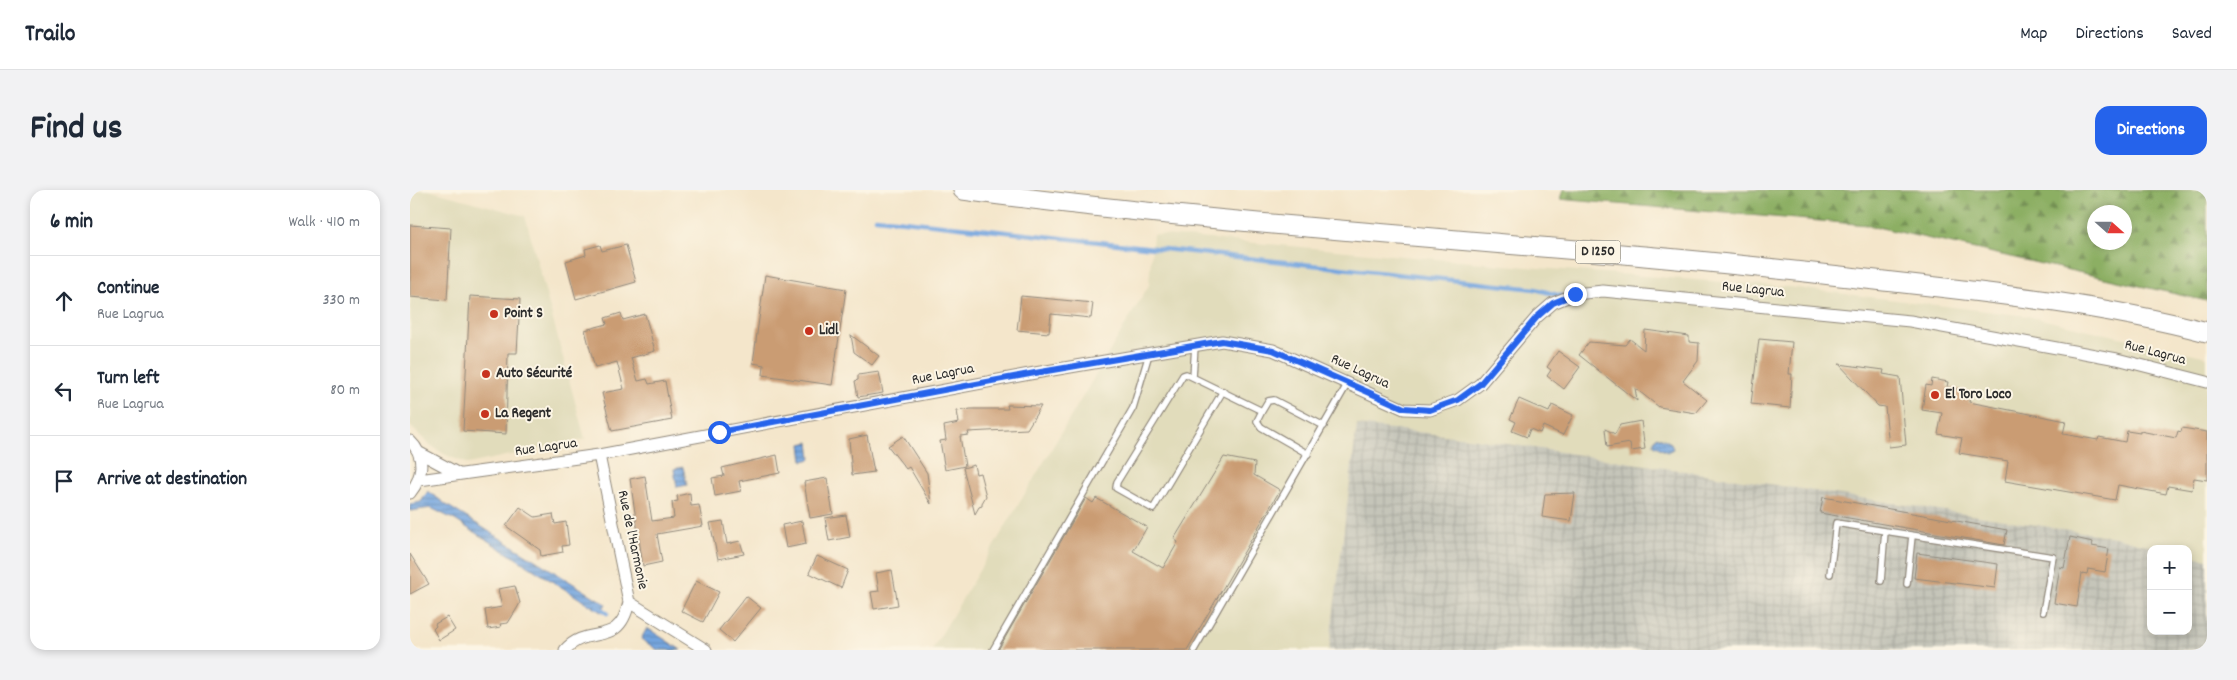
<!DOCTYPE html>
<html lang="en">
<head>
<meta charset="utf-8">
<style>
	:root { --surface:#fff; --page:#f2f2f3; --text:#1f2937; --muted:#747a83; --line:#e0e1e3; --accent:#2563eb }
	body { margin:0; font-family:Dekko,sans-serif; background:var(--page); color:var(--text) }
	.controls { position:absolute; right:15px; bottom:15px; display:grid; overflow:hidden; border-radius:10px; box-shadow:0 2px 8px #0003 }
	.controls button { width:45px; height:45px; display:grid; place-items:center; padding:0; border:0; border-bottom:1px solid var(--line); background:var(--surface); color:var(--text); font:25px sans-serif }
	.compass { position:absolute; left:1677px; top:15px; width:45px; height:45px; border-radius:50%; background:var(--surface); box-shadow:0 2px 8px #0003; rotate:111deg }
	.stop { position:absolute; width:15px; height:15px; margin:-11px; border:4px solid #2563eb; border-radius:50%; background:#fff }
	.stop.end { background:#2563eb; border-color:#fff; box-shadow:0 1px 5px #0008 }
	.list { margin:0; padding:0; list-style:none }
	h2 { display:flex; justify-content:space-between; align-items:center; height:65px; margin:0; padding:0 20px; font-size:21px }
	h2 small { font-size:16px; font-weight:400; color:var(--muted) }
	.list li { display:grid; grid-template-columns:32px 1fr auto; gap:15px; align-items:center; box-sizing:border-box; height:90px; padding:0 20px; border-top:1px solid var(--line) }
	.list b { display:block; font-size:19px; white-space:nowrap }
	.list p { margin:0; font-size:16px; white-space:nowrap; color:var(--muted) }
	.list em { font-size:16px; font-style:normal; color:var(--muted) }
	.icon { flex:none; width:28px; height:28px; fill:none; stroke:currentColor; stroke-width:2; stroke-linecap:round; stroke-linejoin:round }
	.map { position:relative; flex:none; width:1797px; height:460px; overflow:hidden; border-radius:15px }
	header { display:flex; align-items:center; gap:30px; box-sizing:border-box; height:70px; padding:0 25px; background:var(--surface); border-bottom:1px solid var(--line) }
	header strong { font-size:24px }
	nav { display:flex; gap:28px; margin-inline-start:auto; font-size:18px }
	.intro { display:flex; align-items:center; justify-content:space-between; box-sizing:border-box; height:120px; padding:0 30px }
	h1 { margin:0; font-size:35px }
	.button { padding:12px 22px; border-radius:15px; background:var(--accent); color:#fff; font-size:18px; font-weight:700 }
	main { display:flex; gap:30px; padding:0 30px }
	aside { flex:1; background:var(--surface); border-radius:15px; box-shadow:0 2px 8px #0003 }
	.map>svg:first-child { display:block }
</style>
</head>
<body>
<header>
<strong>Trailo</strong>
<nav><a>Map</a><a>Directions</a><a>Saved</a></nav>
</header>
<div class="intro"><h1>Find us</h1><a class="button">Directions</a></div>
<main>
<aside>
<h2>6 min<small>Walk · 410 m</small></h2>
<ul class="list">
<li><svg class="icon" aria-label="ahead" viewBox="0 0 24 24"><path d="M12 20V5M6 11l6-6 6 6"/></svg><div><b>Continue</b><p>Rue Lagrua</p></div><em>330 m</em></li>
<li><svg class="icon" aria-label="left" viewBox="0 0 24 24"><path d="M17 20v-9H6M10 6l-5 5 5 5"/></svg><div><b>Turn left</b><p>Rue Lagrua</p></div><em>80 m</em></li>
<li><svg class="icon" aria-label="arrive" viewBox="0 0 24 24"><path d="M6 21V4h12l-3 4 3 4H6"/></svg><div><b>Arrive at destination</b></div></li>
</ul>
</aside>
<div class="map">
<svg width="1797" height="460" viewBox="0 0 1797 460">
	<defs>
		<pattern id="industrial-grid" width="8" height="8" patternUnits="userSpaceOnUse" patternTransform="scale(1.25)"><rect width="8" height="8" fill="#c5c5b9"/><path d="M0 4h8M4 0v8" fill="none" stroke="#a9a99f"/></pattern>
		<pattern id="forest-firs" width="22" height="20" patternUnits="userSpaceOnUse" patternTransform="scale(1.25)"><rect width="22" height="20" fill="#8caf63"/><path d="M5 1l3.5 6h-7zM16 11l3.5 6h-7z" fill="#738f52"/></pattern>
		<pattern id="water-rules" width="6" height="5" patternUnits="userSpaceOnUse" patternTransform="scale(1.25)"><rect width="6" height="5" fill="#74a5df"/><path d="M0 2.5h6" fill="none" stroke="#5f87b5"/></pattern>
	</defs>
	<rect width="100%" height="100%" fill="#fcf5e5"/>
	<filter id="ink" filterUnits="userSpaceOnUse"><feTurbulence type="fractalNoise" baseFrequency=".02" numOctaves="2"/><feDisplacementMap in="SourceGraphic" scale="10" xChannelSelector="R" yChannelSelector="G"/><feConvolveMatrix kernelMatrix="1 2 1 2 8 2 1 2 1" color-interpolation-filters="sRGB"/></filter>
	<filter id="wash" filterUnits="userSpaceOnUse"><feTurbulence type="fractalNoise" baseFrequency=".0096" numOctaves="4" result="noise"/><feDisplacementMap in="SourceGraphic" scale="20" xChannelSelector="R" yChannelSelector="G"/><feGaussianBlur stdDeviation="1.12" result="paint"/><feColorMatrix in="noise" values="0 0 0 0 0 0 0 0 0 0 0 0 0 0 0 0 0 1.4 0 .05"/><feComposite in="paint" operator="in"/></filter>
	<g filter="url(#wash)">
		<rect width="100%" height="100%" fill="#f4e6cb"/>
		<path fill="#e1dcbb" d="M 0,0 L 18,0 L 115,26 L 175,249 L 58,274 L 34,264 L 19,254 L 0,236 Z
			M 743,44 L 1128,78 L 1378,97 L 1617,126 L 1797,167 L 1797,369 L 1778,365 L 1778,359 L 1752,359 L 1705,347 L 1059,248 L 947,235 L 919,460 L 522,460 L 739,95 Z"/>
		<path fill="url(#industrial-grid)" d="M 947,235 L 1059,248 L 1705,347 L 1752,359 L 1741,359 L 1741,441 L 1778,441 L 1778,365 L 1797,369 L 1797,460 L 919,460 Z"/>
		<path fill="url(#forest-firs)" stroke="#5c6d47" fill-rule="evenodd" d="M 1153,0 L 1797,0 L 1797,111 L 1458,35 L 1159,10 L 1150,9 ZM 1684,22 L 1714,22 L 1714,52 L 1684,52 Z"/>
		<path fill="url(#water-rules)" stroke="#506885" d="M 1247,246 L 1261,253 L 1263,259 L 1257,262 L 1244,255 L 1244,251 Z
			M 399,252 L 401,269 L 393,271 L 391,254 Z
			M 273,277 L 277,295 L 267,297 L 264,279 Z
			M 18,301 L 38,316 L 196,414 L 191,422 L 45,330 L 21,318 L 0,321 L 0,314 L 11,312 Z
			M 237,438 L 271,460 L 248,460 L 231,449 Z"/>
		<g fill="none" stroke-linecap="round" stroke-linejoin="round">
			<path stroke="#74a5df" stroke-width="4.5" d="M 466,28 L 1125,99 L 1151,106
				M 188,416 L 197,423"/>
		</g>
		<g id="blocks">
			<path fill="#ca9c73" d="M 0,35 L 41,38 L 37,110 L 0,107 Z
				M 190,55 L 192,61 L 216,55 L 226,92 L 166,109 L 156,71 L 176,65 L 175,59 Z
				M 355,85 L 436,99 L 422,195 L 353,185 L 354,175 L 343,173 Z
				M 60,106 L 110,109 L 107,163 L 98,163 L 96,244 L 53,241 Z
				M 611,106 L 683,113 L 681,128 L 641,124 L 639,143 L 607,140 Z
				M 211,123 L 213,130 L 235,124 L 245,161 L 221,168 L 228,191 L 237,189 L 239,194 L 255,191 L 262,230 L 202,241 L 192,203 L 214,199 L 207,172 L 185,178 L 175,140 L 197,134 L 195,128 Z
				M 1235,140 L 1279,146 L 1279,152 L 1289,153 L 1288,171 L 1273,191 L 1297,210 L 1286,223 L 1249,217 L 1225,198 L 1227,211 L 1169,165 L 1179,152 L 1215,155 L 1220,149 L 1234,160 Z
				M 441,145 L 469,166 L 462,175 L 444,162 Z
				M 1349,149 L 1382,152 L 1379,184 L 1382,184 L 1380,218 L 1341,214 Z
				M 1148,161 L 1170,177 L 1154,199 L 1137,186 L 1141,180 L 1137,177 Z
				M 1429,174 L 1474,180 L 1473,184 L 1490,187 L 1496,255 L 1479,257 L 1475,217 L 1468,216 Z
				M 469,182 L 473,203 L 448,207 L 445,191 L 448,190 L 448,185 Z
				M 1522,189 L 1538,192 L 1537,197 L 1561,202 L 1559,212 L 1656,231 L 1653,244 L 1688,250 L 1689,247 L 1715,252 L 1717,241 L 1730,243 L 1730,241 L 1766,248 L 1768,241 L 1771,242 L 1772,238 L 1797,242 L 1797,290 L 1784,288 L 1782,300 L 1758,296 L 1756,304 L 1708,295 L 1705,310 L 1595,291 L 1598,271 L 1549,263 L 1552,248 L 1528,244 L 1532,223 L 1512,220 L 1516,195 L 1521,196 Z
				M 1109,209 L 1139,222 L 1142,215 L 1163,225 L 1153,245 L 1133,236 L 1130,243 L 1120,239 L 1117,247 L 1102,241 L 1106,232 L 1100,229 Z
				M 597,215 L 631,216 L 617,239 L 558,242 L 559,245 L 550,246 L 555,276 L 535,280 L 530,251 L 536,250 L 534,236 L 549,233 L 547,221 L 561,219 L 598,219 Z
				M 1231,231 L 1235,259 L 1221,261 L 1220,253 L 1197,257 L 1195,239 L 1205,244 L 1210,235 Z
				M 457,245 L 464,282 L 442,285 L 439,249 Z
				M 493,246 L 517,283 L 521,314 L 499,277 L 496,279 L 478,256 Z
				M 367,265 L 370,283 L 329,291 L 331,301 L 305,306 L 302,288 L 314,286 L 312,278 Z
				M 814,267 L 845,273 L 844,285 L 870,300 L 777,460 L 588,460 L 676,308 L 683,313 L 686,308 L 737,337 L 723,361 L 753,378 L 768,352 L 764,349 Z
				M 564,275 L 566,284 L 570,283 L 576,306 L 572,313 L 572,316 L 569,317 L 565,324 L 553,278 Z
				M 235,286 L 242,331 L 264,328 L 262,312 L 268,311 L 267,306 L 280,303 L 281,316 L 289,315 L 293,336 L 247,344 L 252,372 L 233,376 L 220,289 Z
				M 417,288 L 423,324 L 400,328 L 394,292 Z
				M 1165,303 L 1161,331 L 1132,327 L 1135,304 Z
				M 1413,307 L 1597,340 L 1594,355 L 1410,323 Z
				M 110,317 L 125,327 L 143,324 L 145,334 L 156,332 L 159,355 L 152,356 L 153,362 L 131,366 L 130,360 L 96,336 Z
				M 436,325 L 440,347 L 419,351 L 415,328 Z
				M 313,331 L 317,354 L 330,351 L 334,364 L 308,369 L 300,333 Z
				M 392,331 L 396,354 L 376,358 L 372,335 Z
				M 1660,347 L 1683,352 L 1682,356 L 1699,359 L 1695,382 L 1678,379 L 1677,384 L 1672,383 L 1667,417 L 1644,413 L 1650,377 L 1654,378 Z
				M 1507,363 L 1588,374 L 1585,398 L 1504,388 Z
				M 0,364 L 19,394 L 0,404 Z
				M 407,366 L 438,380 L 431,398 L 399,383 Z
				M 482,380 L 488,415 L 464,419 L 461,402 L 469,401 L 466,383 Z
				M 286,391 L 309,402 L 293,432 L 271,421 Z
				M 105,396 L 110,413 L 106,420 L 98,433 L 90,434 L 91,437 L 78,439 L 75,420 L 92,417 L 88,399 Z
				M 336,406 L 351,418 L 323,452 L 309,440 Z
				M 37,427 L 45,440 L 29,450 L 23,439 L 26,436 L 25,434 Z"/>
		</g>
	</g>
	<g filter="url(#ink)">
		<use href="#blocks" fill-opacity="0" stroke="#90887b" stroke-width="1"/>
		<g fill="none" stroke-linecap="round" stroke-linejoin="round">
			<defs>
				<path id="service" d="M 783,187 L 785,156
					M 813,201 L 743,319 L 706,298 L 707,292 L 773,185 L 776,184 L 852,221 L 858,211 L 864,210 L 914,236
					M 852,221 L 847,231 L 851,237 L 898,264
					M 1420,384 L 1426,333 L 1475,341
					M 1471,391 L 1475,341 L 1643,367 L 1633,422
					M 1497,394 L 1502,346
					M 583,460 L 723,218 L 739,164
					M 784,460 L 938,193"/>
				<path id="minor" d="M 0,251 C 16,266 13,287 0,303
					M 8,262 L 49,284
					M 9,290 L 189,265 L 625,183 L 812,151 L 863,160 L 994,219 L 1020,220 L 1048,210 L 1070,194 L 1127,127 L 1143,113 L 1165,104 L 1193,101 L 1500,131 L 1707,169 L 1797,192
					M 219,412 L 296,460
					M 155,460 C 178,433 209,460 219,412 L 189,265"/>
				<path id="primary" d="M 553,0 C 844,40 1138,52 1430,86 C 1552,100 1678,111 1797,142"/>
			</defs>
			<use href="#service" stroke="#90887b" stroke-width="8"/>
			<use href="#minor" stroke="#90887b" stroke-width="13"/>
			<use href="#primary" stroke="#90887b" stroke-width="21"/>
			<use href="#service" stroke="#fff" stroke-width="5.5"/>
			<use href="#minor" stroke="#fff" stroke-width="11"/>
			<use href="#primary" stroke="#fff" stroke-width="19"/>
		</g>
	</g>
	<g fill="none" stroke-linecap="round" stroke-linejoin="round" filter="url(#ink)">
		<path stroke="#2563eb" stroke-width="6" d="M 309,242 L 625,183 L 812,151 L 863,160 L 994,218 L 1020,220 L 1048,210 L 1070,194 L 1127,127 L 1143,113 L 1165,104"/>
	</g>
	<g fill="#c8321e" stroke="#fcf5e5" stroke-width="2">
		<circle cx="84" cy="124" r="5"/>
		<circle cx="399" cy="141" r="5"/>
		<circle cx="76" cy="184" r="5"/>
		<circle cx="1525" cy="205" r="5"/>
		<circle cx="75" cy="224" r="5"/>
	</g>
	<g text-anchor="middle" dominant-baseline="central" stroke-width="4" stroke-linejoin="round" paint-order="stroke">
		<rect fill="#fcf5e5" stroke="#6a6863" stroke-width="1" x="1165.5" y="50.5" width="45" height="23" rx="4"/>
		<g font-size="14" font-weight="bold" fill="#2b2b2b">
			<text x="1188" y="62">D 1250</text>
		</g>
		<g font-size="15" fill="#2b2b2b" stroke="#fcf5e5">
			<text transform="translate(1343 100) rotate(6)">Rue Lagrua</text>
			<text transform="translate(1745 163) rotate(15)">Rue Lagrua</text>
			<text transform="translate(950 182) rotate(25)">Rue Lagrua</text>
			<text transform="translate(533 185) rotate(-11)">Rue Lagrua</text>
			<text transform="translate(136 258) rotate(-8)">Rue Lagrua</text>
			<text transform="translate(222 350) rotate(78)">Rue de l'Harmonie</text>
		</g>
		<g font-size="15" font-weight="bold" fill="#2b2b2b" stroke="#fcf5e5" text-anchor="start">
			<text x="94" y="124">Point S</text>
			<text x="409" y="141">Lidl</text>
			<text x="86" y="184">Auto Sécurité</text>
			<text x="1535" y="205">El Toro Loco</text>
			<text x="85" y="224">La Regent</text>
		</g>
	</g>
</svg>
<div class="controls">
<button>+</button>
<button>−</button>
</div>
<svg class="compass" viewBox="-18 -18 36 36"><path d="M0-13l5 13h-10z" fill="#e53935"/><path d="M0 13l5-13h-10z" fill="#747a83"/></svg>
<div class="stop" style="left:309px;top:242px"></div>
<div class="stop end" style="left:1165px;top:104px"></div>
</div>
</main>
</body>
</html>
